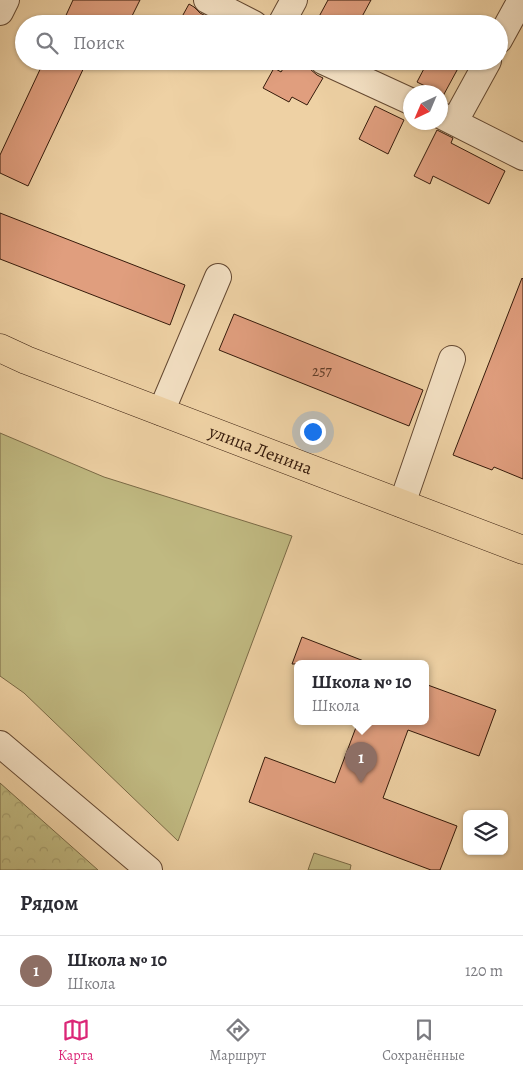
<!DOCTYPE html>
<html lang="ru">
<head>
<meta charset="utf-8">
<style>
	:root { --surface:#fff; --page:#f7f7f7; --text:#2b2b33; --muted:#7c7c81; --line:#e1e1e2; --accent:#db2777 }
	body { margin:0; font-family:Alegreya,serif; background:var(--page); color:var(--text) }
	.controls { position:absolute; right:15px; bottom:15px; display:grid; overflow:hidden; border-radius:8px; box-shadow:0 1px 4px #0004 }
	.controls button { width:45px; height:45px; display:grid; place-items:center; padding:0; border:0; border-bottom:1px solid var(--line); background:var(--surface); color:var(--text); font:25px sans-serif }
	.compass { position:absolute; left:403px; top:85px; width:45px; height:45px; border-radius:50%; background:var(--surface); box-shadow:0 1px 4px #0004; rotate:224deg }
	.you { position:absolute; left:312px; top:431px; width:18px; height:18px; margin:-12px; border:4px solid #fff; border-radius:50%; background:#1a73e8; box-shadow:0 0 0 8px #1a73e833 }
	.badge { display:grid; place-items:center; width:32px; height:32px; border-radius:50%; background:var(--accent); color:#fff; font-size:16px; font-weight:700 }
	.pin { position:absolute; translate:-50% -41px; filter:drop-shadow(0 1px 2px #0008) }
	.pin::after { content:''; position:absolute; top:26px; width:18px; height:15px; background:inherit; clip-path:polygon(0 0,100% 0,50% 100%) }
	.popup { position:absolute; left:294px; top:660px; width:135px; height:65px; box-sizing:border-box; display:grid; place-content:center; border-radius:8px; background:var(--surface); filter:drop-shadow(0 1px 4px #0005); font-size:16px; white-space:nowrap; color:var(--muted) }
	.popup b { font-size:19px; color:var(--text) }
	.popup::after { content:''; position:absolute; left:50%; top:100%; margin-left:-10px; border:10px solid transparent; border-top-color:var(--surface) }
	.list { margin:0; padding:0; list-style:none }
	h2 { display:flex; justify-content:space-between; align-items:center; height:65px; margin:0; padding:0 20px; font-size:21px }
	h2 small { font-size:16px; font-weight:400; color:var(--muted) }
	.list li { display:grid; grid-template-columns:32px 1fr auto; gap:15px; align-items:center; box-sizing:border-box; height:70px; padding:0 20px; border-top:1px solid var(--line) }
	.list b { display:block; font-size:19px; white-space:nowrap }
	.list p { margin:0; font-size:16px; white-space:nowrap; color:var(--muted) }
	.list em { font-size:16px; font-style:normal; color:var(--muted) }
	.icon { flex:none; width:28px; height:28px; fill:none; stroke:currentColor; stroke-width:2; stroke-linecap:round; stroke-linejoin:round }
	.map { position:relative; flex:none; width:523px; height:870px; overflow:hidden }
	.search { position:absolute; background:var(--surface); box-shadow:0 1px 4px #0004; left:15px; right:15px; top:15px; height:55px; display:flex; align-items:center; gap:12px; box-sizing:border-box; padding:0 18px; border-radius:28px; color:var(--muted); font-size:19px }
	.sheet { height:135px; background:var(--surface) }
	nav { display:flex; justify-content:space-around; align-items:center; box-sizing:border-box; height:70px; border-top:1px solid var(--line); background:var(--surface); font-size:14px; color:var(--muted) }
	nav a { display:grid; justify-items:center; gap:2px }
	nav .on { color:var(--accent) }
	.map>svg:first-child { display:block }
</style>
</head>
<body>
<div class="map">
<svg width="523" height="870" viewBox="0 0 523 870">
	<defs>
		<pattern id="forest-crowns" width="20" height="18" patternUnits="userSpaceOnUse" patternTransform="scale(1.25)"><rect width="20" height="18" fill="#c0b981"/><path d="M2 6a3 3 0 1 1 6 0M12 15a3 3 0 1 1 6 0" fill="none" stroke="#a69e6e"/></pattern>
	</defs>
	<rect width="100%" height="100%" fill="#eed1a4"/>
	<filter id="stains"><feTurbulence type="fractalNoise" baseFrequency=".004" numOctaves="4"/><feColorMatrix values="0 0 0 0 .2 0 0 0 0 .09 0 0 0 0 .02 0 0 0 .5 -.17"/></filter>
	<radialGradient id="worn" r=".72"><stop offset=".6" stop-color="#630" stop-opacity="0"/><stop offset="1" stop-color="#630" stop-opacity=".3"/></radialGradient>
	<path fill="url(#forest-crowns)" stroke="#7b6a46" d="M 0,783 L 98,870 L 0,870 Z"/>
	<path fill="#c0b981" stroke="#7b6a46" d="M 0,433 L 104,477 L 292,536 L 178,841 L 24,693 L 0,676 Z
		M 314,853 L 351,865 L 350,870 L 308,870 Z"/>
	<path fill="#e09e7e" stroke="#361b0b" d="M 73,0 L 140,0 L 128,24 L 62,24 Z
		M 328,0 L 371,0 L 358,24 L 315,24 Z
		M 189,4 L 194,7 L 200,13 L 221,24 L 178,24 Z
		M 44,61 L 87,61 L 28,186 L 0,173 L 0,155 Z
		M 288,61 L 297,61 L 310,69 L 317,75 L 323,78 L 307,105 L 292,97 L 289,102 L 263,88 L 274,68 L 281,72 Z
		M 428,61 L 462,61 L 443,96 L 440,94 L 440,92 L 437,92 L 417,82 Z
		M 375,106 L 404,120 L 388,154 L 359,139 Z
		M 437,130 L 453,138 L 451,143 L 505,171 L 489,204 L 433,176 L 430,184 L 414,176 Z
		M 0,213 L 185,285 L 170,325 L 0,259 Z
		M 522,278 L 523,279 L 523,479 L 494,467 L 492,470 L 453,455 Z
		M 234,314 L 423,390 L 409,426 L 219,350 Z
		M 302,637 L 369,663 L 368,664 L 292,664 Z
		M 425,684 L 496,710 L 479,756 L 408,730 L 383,798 L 457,826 L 440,870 L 431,870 L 249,802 L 265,757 L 335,783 L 358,722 L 425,722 Z"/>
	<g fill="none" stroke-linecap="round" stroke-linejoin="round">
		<defs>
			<path id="minor" d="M 207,0 L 254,24
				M 0,12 L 6,0
				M 281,24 L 294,0
				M 499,40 L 521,0
				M 323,61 L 410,101
				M 440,115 L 523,157
				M 455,121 L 488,61
				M 161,412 L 218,277
				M 402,504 L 452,359
				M 0,744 L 149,870"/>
			<g id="major">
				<path id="s1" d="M 0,348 L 26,360 L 523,550"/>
			</g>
		</defs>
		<use href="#minor" stroke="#644831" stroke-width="28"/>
		<use href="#major" stroke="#361b0b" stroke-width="29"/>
		<use href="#minor" stroke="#f4e1c4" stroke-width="26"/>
		<use href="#major" stroke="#eed1a4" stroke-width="28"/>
	</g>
	<g text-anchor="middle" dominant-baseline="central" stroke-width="4" stroke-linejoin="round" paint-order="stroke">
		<g font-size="15" fill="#603c28">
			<text x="322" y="371">257</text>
		</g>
		<g font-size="18" fill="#361b0b" stroke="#f4e1c4">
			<text stroke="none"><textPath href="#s1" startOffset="280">улица Ленина</textPath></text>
		</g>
	</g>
	<rect width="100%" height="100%" filter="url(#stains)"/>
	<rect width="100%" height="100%" fill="url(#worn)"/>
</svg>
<div class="controls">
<button><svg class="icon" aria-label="layers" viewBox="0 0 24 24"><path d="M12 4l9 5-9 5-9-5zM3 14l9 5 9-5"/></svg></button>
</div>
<svg class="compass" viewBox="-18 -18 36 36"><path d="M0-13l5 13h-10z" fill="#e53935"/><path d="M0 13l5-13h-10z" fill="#7c7c81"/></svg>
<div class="you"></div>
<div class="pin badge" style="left:361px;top:783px;background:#8d6e63">1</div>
<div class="popup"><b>Школа № 10</b>Школа</div>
<div class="search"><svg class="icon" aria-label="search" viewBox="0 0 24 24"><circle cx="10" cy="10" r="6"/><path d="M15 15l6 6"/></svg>Поиск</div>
</div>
<section class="sheet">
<h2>Рядом<small></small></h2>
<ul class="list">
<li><span class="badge" style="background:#8d6e63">1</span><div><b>Школа № 10</b><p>Школа</p></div><em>120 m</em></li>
</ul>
</section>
<nav>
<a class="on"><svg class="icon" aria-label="map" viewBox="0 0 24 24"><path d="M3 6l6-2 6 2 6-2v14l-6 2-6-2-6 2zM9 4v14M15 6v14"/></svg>Карта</a>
<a><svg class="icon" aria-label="directions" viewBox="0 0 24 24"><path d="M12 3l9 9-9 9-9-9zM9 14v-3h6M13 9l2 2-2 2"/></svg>Маршрут</a>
<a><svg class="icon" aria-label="saved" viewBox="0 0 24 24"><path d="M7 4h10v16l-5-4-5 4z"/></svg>Сохранённые</a>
</nav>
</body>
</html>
